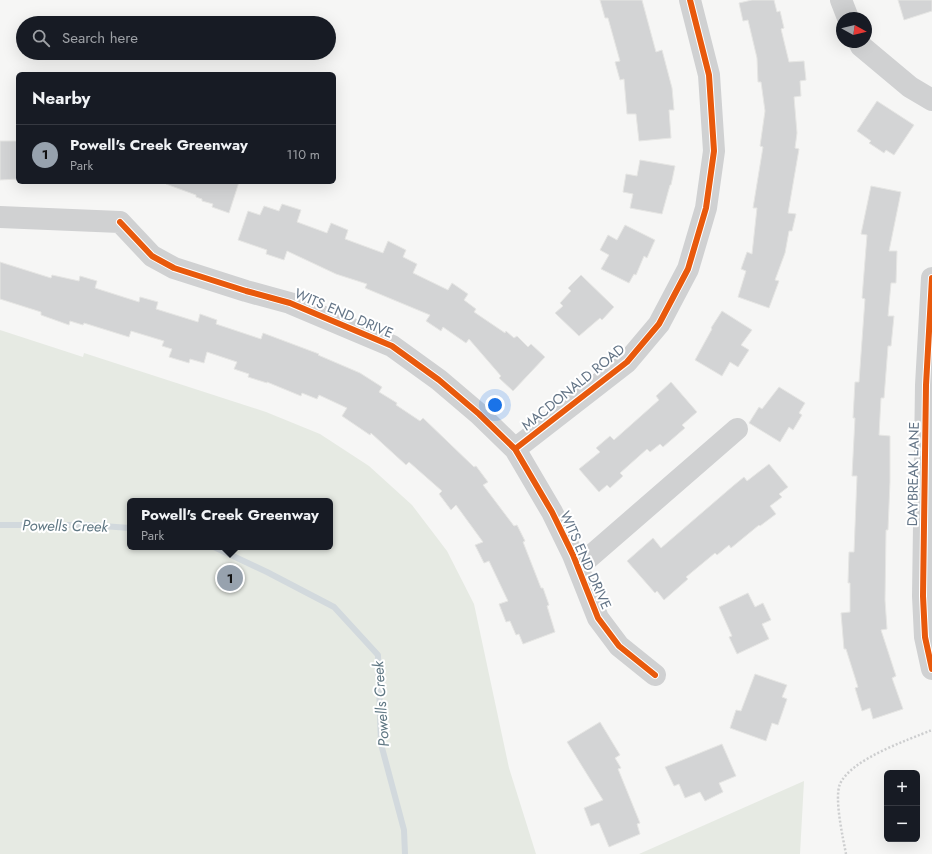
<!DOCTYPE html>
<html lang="en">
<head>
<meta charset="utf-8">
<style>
	:root { --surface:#171b24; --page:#20242c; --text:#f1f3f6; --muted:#9ea1a6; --line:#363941; --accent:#97a2ae }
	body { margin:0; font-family:Jost,sans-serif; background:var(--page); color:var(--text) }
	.controls { position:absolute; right:12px; bottom:12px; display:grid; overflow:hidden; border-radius:6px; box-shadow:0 4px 16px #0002 }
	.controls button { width:36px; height:36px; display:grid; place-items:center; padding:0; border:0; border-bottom:1px solid var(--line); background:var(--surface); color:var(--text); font:20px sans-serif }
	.compass { position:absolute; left:836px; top:12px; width:36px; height:36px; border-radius:50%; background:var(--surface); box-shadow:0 4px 16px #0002; rotate:98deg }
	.you { position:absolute; left:495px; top:405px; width:14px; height:14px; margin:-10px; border:3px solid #fff; border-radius:50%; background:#1a73e8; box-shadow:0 0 0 6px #1a73e833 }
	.badge { display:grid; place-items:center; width:26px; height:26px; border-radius:50%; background:var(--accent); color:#111; font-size:13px; font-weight:700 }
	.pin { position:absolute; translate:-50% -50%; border:2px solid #fff; box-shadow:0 1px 4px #0006 }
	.popup { position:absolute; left:127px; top:498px; width:206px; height:52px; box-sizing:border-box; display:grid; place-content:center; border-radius:6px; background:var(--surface); filter:drop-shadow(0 1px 3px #0005); font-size:13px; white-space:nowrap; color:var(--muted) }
	.popup b { font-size:15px; color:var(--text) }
	.popup::after { content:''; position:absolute; left:50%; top:100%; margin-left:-8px; border:8px solid transparent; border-top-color:var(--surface) }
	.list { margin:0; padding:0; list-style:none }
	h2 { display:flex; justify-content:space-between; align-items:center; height:52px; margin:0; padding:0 16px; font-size:17px }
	h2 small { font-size:13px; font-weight:400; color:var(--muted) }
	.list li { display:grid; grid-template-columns:26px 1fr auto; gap:12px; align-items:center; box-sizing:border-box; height:60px; padding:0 16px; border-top:1px solid var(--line) }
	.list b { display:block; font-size:15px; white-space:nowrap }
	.list p { margin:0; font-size:13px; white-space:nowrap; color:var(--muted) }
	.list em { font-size:13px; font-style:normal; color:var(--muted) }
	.icon { flex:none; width:22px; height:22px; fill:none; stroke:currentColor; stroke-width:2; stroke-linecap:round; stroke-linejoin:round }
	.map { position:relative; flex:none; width:932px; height:854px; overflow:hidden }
	.search { position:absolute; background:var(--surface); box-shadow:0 4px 16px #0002; left:16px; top:16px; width:320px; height:44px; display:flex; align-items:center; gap:10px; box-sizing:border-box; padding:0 14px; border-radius:22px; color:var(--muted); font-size:15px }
	.panel { position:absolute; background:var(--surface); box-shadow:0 4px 16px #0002; left:16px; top:72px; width:320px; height:112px; border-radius:6px }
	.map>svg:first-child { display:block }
</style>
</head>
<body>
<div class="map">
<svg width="932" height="854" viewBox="0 0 932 854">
	<rect width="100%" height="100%" fill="#f6f6f5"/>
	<path fill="#e6eae3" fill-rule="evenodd" d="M 0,330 L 83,357 L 84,353 L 266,412 L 320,434 L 369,466 L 412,505 L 447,551 L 474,604 L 509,768 L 536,854 L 0,854 ZM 130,501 L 330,501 L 330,547 L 130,547 Z
		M 804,781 L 800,854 L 639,854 Z"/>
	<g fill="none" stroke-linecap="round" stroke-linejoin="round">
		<path stroke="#d2d9dd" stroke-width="6" d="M 0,525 L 89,525 L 130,528
			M 214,547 L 267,572 L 334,607 L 378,655 L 381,744 L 404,830 L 405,854"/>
	</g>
	<path fill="#d3d4d5" stroke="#e6e6e4" d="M 600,0 L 642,0 L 656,52 L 662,50 L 672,88 L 674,110 L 669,110 L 671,138 L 639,141 L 636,114 L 627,114 L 624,79 L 620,80 L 615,62 L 620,61 L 608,18 L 605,18 Z
		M 752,0 L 774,0 L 777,12 L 780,11 L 784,28 L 781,29 L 789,62 L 804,61 L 806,80 L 800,81 L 801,96 L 794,97 L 797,133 L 795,148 L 799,149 L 788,213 L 796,214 L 792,231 L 789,231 L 785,253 L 775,280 L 779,281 L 769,308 L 738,297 L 746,271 L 741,269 L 747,252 L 752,254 L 757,208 L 753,208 L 763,147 L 760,146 L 765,111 L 761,82 L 758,82 L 757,58 L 748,20 L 743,21 L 739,3 Z
		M 898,0 L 932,0 L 932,11 L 904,20 Z
		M 877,101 L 914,125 L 894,155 L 886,150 L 884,153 L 869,143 L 871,141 L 857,131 Z
		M 0,141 L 18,141 L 18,179 L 0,180 Z
		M 640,160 L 675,166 L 671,185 L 670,185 L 662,214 L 630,208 L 633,194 L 623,192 L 626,174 L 637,176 Z
		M 166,182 L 239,182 L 229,213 L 212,207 L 213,204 L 202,201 L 202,199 L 196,197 L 196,195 L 166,184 Z
		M 871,186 L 901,192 L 889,251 L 897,251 L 896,283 L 891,283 L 888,316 L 894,316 L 891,346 L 888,346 L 884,398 L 881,398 L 879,435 L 890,436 L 890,482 L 888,530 L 886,530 L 885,600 L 887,629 L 881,630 L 896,676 L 892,678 L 903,709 L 873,719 L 870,708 L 862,711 L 855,688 L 858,687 L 846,649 L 844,649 L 841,613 L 850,612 L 850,583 L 848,583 L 849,552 L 854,552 L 857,476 L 852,476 L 855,418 L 853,418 L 855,382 L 859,382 L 865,299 L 862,298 L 867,235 L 861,234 Z
		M 282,204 L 301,210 L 297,222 L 327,233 L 331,223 L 348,230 L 345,239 L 383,253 L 388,241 L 406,250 L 403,257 L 417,264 L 413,273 L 448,290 L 452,283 L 468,294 L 464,300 L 476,309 L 474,312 L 505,333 L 506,331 L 514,338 L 517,336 L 528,347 L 531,344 L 545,357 L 513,391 L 499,378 L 501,376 L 469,339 L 466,343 L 443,327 L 441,331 L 426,321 L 430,315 L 365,288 L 367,284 L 336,274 L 287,251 L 284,260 L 266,254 L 267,250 L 238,240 L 248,211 L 260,215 L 264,206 L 279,211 Z
		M 625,225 L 655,240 L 647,258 L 644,256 L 636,275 L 634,274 L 629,283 L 601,269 L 609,255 L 600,250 L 608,235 L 617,240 Z
		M 0,262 L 51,278 L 52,275 L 79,281 L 80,276 L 97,281 L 95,288 L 139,302 L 140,297 L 158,302 L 156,309 L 198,322 L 200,314 L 217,320 L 216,324 L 261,339 L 263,333 L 319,354 L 318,355 L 360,373 L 382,387 L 379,392 L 397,403 L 396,405 L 420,421 L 423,418 L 474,467 L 476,466 L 488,482 L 483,485 L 514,526 L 517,525 L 525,541 L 523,542 L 541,588 L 543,588 L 549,605 L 547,606 L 555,632 L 523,644 L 519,634 L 516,635 L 510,621 L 506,622 L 499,604 L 508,601 L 489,561 L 484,563 L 475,545 L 483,542 L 456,505 L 451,510 L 439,494 L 442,491 L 409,462 L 406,465 L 371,433 L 370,435 L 342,416 L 347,408 L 319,395 L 317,399 L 302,393 L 301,396 L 267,382 L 267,383 L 248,377 L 249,374 L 234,369 L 237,362 L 207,352 L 204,363 L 190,359 L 189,363 L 169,357 L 172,349 L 162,346 L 164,341 L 131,331 L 129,337 L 84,323 L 83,325 L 70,321 L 69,325 L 41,315 L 41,312 L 0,299 Z
		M 581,275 L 614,307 L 602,320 L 600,318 L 579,336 L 555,313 L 563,306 L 560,303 L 571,291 L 568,288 Z
		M 722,311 L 752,330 L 741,345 L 749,350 L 738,367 L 730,362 L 722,376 L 695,360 L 712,329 L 711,328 Z
		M 671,382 L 697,412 L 682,425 L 685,428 L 663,447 L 660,444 L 650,452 L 647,449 L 620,473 L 623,476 L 610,488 L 607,485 L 599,492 L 579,469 L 600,452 L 596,448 L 610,436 L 614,440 L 659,400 L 656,396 Z
		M 779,387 L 805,403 L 799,413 L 802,415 L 793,430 L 789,427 L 780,442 L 749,423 L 759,407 L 762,409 Z
		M 769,464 L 788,487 L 779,494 L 782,497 L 770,506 L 776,514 L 760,526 L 759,525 L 731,548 L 729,545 L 717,555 L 715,553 L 686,577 L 688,579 L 664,600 L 657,591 L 655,593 L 627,561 L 653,538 L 661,548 L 733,486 L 744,477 L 747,481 Z
		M 748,593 L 755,607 L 763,603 L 771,620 L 762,624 L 769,639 L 737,654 L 729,637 L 732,636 L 719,607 Z
		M 755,674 L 787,685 L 782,697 L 787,699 L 778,725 L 772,723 L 766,741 L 730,728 L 736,710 L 741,711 Z
		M 600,722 L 620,755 L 615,758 L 621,768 L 618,769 L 640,823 L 637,824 L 640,834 L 609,847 L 599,823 L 591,826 L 584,808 L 603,800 L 567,742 Z
		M 722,744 L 736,776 L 719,783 L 723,792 L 705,801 L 700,792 L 685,798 L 679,784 L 674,786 L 665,767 Z"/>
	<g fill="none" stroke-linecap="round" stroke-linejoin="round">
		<path stroke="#cdcecf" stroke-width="2.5" stroke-dasharray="2 2" stroke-linecap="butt" d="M 846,854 C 843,838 834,798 840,784 C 851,759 908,740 932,730"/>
		<path stroke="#d0d1d2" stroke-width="22" d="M 841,0 L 848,18
			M 859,42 L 861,46 L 910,87 L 932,100
			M 0,217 L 120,222 L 152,256 L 174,268 L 246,291 L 290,303 L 392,346 L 439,380 L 479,414 L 515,449 L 552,512 L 573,555 L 598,618 L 619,646 L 655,675
			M 932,278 L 926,385 L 923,596 L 925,637 L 932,669
			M 515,449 L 627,362 L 659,324 L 688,269 L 706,208 L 714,151 L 709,75 L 690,0
			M 578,567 L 737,429"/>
		<defs>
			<path id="cycleway" d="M 120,222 L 152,256 L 174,268 L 246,291 L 290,303 L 392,346 L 439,380 L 479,414 L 515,449 L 552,512 L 573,555 L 598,618 L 619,646 L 655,675
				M 932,278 L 926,385 L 923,596 L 925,637 L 932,669
				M 515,449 L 627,362 L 659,324 L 688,269 L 706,208 L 714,151 L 709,75 L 690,0"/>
		</defs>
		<use href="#cycleway" stroke="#fff" stroke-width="8"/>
		<use href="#cycleway" stroke="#e8590c" stroke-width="6"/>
	</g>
	<g text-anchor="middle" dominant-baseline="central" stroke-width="4" stroke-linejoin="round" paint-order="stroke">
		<g font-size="14" fill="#647587" stroke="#fff">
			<text transform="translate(344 313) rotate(23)">WITS END DRIVE</text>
			<text transform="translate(573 387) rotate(-39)">MACDONALD ROAD</text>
			<text transform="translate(913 474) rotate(-89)">DAYBREAK LANE</text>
			<text transform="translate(586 560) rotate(66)">WITS END DRIVE</text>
		</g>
		<g font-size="15" font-style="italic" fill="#5f7783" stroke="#fff">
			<text transform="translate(65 526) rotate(1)">Powells Creek</text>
			<text transform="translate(381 704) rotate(-94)">Powells Creek</text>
		</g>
	</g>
</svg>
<div class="controls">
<button>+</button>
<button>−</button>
</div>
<svg class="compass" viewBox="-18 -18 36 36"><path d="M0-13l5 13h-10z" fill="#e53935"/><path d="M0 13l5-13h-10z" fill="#9ea1a6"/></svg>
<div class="you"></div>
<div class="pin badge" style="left:230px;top:578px">1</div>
<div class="popup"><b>Powell's Creek Greenway</b>Park</div>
<div class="search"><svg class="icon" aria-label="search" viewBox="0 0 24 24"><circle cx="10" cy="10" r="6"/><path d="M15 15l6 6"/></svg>Search here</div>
<section class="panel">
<h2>Nearby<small></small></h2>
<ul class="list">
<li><span class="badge">1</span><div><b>Powell's Creek Greenway</b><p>Park</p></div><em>110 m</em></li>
</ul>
</section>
</div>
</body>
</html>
